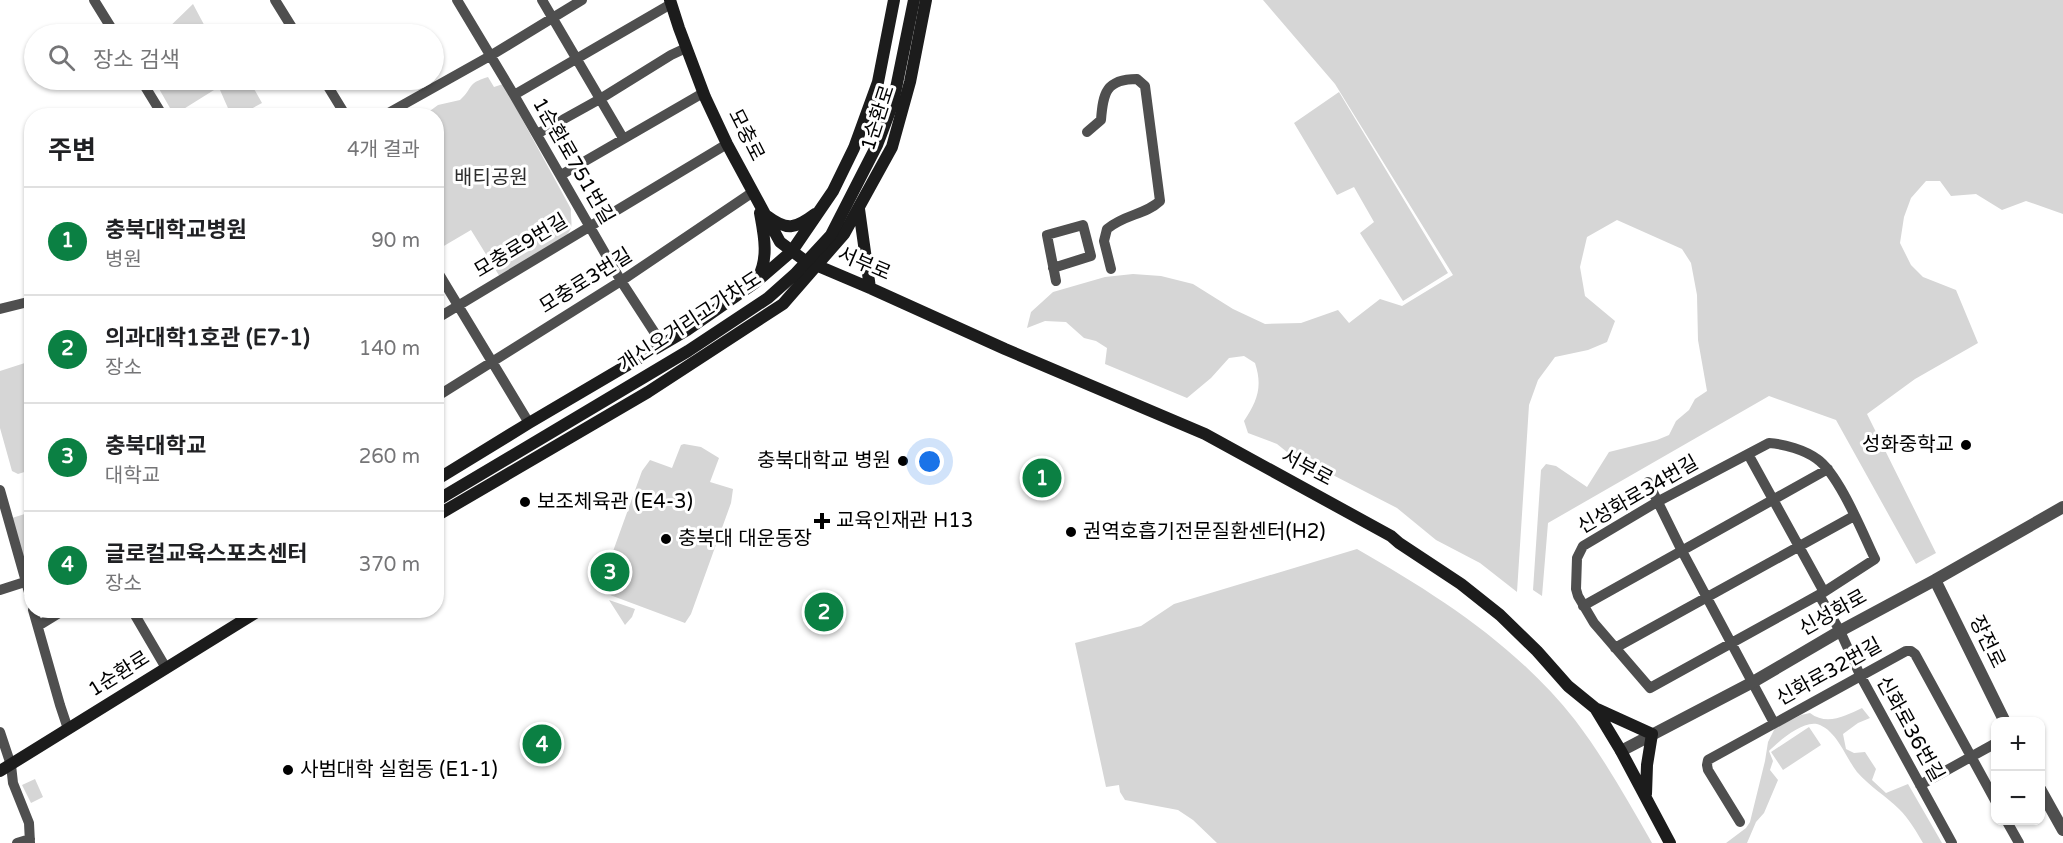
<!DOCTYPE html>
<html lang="ko">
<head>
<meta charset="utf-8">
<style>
	:root { --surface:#fff; --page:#f6f6f6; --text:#202124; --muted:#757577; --line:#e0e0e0; --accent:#0b8043 }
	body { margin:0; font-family:"Varela Round","Noto Sans KR",sans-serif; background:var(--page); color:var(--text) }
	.controls { position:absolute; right:18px; bottom:18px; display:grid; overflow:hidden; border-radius:12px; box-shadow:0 2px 4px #0004 }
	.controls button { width:54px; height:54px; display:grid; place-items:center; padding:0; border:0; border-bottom:2px solid var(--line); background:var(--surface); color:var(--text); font:30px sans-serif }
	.you { position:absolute; left:930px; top:462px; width:21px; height:21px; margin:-15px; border:4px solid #fff; border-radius:50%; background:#1a73e8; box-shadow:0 0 0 9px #1a73e833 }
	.badge { display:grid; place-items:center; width:39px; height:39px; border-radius:50%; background:var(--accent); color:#fff; font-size:20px; font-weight:700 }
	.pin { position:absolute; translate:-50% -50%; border:3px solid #fff; box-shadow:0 2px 6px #0006 }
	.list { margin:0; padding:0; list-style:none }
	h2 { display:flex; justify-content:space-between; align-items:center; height:78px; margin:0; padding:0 24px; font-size:26px }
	h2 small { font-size:20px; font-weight:400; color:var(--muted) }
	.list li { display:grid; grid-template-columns:39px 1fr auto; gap:18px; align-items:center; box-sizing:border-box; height:108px; padding:0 24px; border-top:2px solid var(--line) }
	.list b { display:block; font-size:22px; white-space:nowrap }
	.list p { margin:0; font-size:20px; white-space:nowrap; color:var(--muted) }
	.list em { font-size:20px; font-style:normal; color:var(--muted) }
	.icon { flex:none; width:33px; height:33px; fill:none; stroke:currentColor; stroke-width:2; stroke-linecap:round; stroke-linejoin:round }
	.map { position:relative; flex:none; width:2063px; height:843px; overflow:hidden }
	.search { position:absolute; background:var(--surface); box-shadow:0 2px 4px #0004; left:24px; top:24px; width:420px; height:66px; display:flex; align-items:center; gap:15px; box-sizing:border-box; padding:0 21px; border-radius:33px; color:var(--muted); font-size:22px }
	.panel { position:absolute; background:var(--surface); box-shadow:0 2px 4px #0004; left:24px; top:108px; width:420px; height:510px; border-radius:24px }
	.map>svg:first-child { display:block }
</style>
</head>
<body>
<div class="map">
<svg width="2063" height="843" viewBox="0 0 2063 843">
	<rect width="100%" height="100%" fill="#fff"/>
	<path fill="#d6d6d6" d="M 1263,0 L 2063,0 L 2063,214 L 2026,201 L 2002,210 L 1976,194 L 1951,196 L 1940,181 L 1926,181 L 1911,198 L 1904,217 L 1900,243 L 1911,265 L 1923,277 L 1956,290 L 1978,343 L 1915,379 L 1867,414 L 1936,553 L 1916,564 L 1836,420 L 1769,396 L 1548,523 L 1542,596 L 1533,590 L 1541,470 L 1546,464 L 1556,466 L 1587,487 L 1609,452 L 1657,440 L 1669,435 L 1676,421 L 1689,410 L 1695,399 L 1707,391 L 1698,340 L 1697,295 L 1691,263 L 1682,249 L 1617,220 L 1587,237 L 1580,267 L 1585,296 L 1615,321 L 1607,342 L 1588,350 L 1555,357 L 1538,380 L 1529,405 L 1517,592 L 1480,563 L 1436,540 L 1397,508 L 1327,472 L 1307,468 L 1277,444 L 1248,433 L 1244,421 C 1257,401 1263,387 1255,363 L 1244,356 L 1229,358 L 1211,378 L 1187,398 L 1105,364 L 1107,348 L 1096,341 L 1084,338 L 1066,322 L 1045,321 L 1027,328 L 1031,312 L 1053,292 L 1105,277 L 1133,274 L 1161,276 L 1193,284 L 1233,309 L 1265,324 L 1301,323 L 1338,310 L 1349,323 L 1380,299 L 1402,306 L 1453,275 L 1335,84 Z
		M 193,4 L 209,34 L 162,34 Z
		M 488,77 L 494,87 L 503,84 L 571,209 C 570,220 575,227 566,235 L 500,277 L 471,230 L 437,250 L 436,116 L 423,116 L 438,105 L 460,100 C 474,88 465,84 488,77 Z
		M 154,80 L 230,80 L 174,115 Z
		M 233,80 L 249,80 L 262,103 L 240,115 L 231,115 L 220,90 Z
		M 1339,92 L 1448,273 L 1403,301 L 1360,233 L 1374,222 L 1354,187 L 1337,195 L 1294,123 Z
		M 31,361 L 31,470 L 18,474 L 12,471 L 0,428 L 0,371 Z
		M 684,444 L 701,447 L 719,458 L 710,482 L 733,489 L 731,503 L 691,614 L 685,623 L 602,592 L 603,579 L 642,471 L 650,460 L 672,468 L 681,445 Z
		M 31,512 L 31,559 L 25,561 L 12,518 Z
		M 1357,549 C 1437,595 1516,645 1575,720 C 1604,758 1628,801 1652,843 L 1217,843 L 1193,820 L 1178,810 L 1125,800 L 1120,792 L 1119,785 L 1106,787 L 1075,643 L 1141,626 L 1174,604 Z
		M 609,600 L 635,609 L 632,617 L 625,625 Z
		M 1862,708 L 1870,718 L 1858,723 L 1843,734 L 1846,749 L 1854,753 L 1865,752 L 1876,769 L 1872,780 L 1886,793 L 1908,784 L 1942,843 L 1923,843 C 1916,831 1909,819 1899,809 C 1886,796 1869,786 1857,772 C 1846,758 1838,733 1820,725 C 1805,718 1779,741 1769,751 L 1773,761 L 1770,770 L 1778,780 L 1764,813 L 1756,822 L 1747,843 L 1726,843 L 1746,828 L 1750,822 L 1765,761 L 1768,742 L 1775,728 L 1801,715 L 1810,713 C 1827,726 1845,716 1862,708 Z
		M 1809,727 L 1821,745 L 1783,770 L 1771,752 Z
		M 35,779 L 43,797 L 31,803 L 22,785 Z"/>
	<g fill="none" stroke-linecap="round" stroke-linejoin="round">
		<path stroke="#4f4f4f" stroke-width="10" d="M 94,0 L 115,34
			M 275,0 L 296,34
			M 457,0 L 514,95 L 621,281 L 662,344
			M 542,0 L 623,138
			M 141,80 L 163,116
			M 324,80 L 346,116
			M 514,95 L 671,4
			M 383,116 L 490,56 L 582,0
			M 1087,132 L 1101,120 C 1103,93 1106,79 1137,79 L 1145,86 L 1160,201 C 1145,215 1125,214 1107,229 L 1104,241 L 1111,269
			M 537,134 L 600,99 L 671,55 L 686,48
			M 561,175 L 703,93
			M 1053,268 L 1091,256 L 1083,225 L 1047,235 L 1056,281
			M 436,269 L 529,423
			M 0,309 L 32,301
			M 436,319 L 727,144
			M 436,397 L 621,281 L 753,192
			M 1769,443 C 1784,444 1805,450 1817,459 C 1839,474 1863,534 1875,559 L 1824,592 L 1650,688 L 1594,623 L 1578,596 L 1576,589 L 1577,558 L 1583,546 L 1657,502 Z
			M 1748,454 L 1824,592
			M 1648,482 L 1682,551 L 1774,723
			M 0,490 L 32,603
			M 0,590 L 31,580
			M 1819,595 L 1840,631 L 1860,675 L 1952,843
			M 1583,606 L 1828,469
			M 33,610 L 60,705 L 68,729
			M 132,610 L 166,668
			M 38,626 L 64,610
			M 1615,648 L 1854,516
			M 0,732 L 11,765 L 13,783 L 29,823 L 30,843
			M 1920,785 L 1996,743
			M 2006,820 L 2019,843
			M 1740,822 L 1708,770 L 1707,765 L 1708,760 L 1906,651 L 1911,651 L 1915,654 L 1996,802
			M 17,843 L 30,839"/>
		<path stroke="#4f4f4f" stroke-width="12" d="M 1935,580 L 2005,722
			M 1621,751 L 1753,682 L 1840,631 L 1935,580 L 2063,507
			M 2040,789 L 2063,830"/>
		<path stroke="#1c1c1c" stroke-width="12" d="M 670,0 L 679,28 L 705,97 L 727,144 L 780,242 L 804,260 L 870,288 L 1005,349 L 1205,434 L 1391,536 L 1399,543 L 1461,584 L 1500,615 L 1537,651 L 1568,686 L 1595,708 L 1621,751 L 1670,843
			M 859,209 L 870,288
			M 767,216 C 787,231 795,229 815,214
			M 758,278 C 769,257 764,235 760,213
			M 436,480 L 529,423 L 687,330 L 756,282 L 792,251 L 833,191 L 854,148 L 878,82 L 894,0
			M 436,516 L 648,392 L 783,304 L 844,234 L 892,147 L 910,82 L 926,0
			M 1597,709 L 1652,734 L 1647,765 L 1646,794
			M 0,771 L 260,610"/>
		<path stroke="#1c1c1c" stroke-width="12" d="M 436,501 L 688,351 L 768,298 L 795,274 L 831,235 L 877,145 L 893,103 L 914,0"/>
	</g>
	<g fill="#000" stroke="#fff" stroke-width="2">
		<circle cx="1966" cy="445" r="6"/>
		<circle cx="903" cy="461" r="6"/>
		<circle cx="525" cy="502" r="6"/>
		<path d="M819 512h6v6h6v6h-6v6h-6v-6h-6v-6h6z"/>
		<circle cx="1071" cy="532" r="6"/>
		<circle cx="666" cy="539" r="6"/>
		<circle cx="288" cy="770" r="6"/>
	</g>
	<g text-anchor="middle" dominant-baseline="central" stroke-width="6" stroke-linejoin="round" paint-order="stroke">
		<g font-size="20" fill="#000" stroke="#fff">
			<text transform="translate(878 118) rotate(-72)">1순환로</text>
			<text transform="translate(746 135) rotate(63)">모충로</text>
			<text transform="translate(573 161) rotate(60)">1순환로751번길</text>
			<text transform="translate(521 246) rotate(-31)">모충로9번길</text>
			<text transform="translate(864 264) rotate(23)">서부로</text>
			<text transform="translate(586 281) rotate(-32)">모충로3번길</text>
			<text transform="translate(690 322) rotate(-33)">개신오거리고가차도</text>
			<text transform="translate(1307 468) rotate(28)">서부로</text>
			<text transform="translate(1638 495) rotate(-30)">신성화로34번길</text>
			<text transform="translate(1833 613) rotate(-29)">신성화로</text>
			<text transform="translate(1987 642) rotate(64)">장전로</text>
			<text transform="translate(1829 672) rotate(-29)">신화로32번길</text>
			<text transform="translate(119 674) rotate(-32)">1순환로</text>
			<text transform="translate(1910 729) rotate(61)">신화로36번길</text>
		</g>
		<g font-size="20" fill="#2d2d2d" stroke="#fff">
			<text x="491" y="178">배티공원</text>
		</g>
		<g font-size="20" fill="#000" stroke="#fff" text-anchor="start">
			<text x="1954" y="445" text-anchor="end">성화중학교</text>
			<text x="891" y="461" text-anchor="end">충북대학교 병원</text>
			<text x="537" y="502">보조체육관 (E4-3)</text>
			<text x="836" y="521">교육인재관 H13</text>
			<text x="1083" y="532">권역호흡기전문질환센터(H2)</text>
			<text x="678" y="539">충북대 대운동장</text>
			<text x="300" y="770">사범대학 실험동 (E1-1)</text>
		</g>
	</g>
</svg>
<div class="controls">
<button>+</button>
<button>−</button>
</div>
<div class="you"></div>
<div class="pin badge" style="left:1042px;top:478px">1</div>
<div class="pin badge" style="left:824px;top:612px">2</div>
<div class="pin badge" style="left:610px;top:572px">3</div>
<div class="pin badge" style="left:542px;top:744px">4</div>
<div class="search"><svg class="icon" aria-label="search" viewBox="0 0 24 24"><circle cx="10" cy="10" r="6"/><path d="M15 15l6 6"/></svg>장소 검색</div>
<section class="panel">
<h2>주변<small>4개 결과</small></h2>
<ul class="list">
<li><span class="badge">1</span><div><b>충북대학교병원</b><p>병원</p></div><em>90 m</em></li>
<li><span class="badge">2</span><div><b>의과대학1호관 (E7-1)</b><p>장소</p></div><em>140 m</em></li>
<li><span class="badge">3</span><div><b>충북대학교</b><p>대학교</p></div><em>260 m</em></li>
<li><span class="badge">4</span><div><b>글로컬교육스포츠센터</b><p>장소</p></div><em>370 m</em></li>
</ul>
</section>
</div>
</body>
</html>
